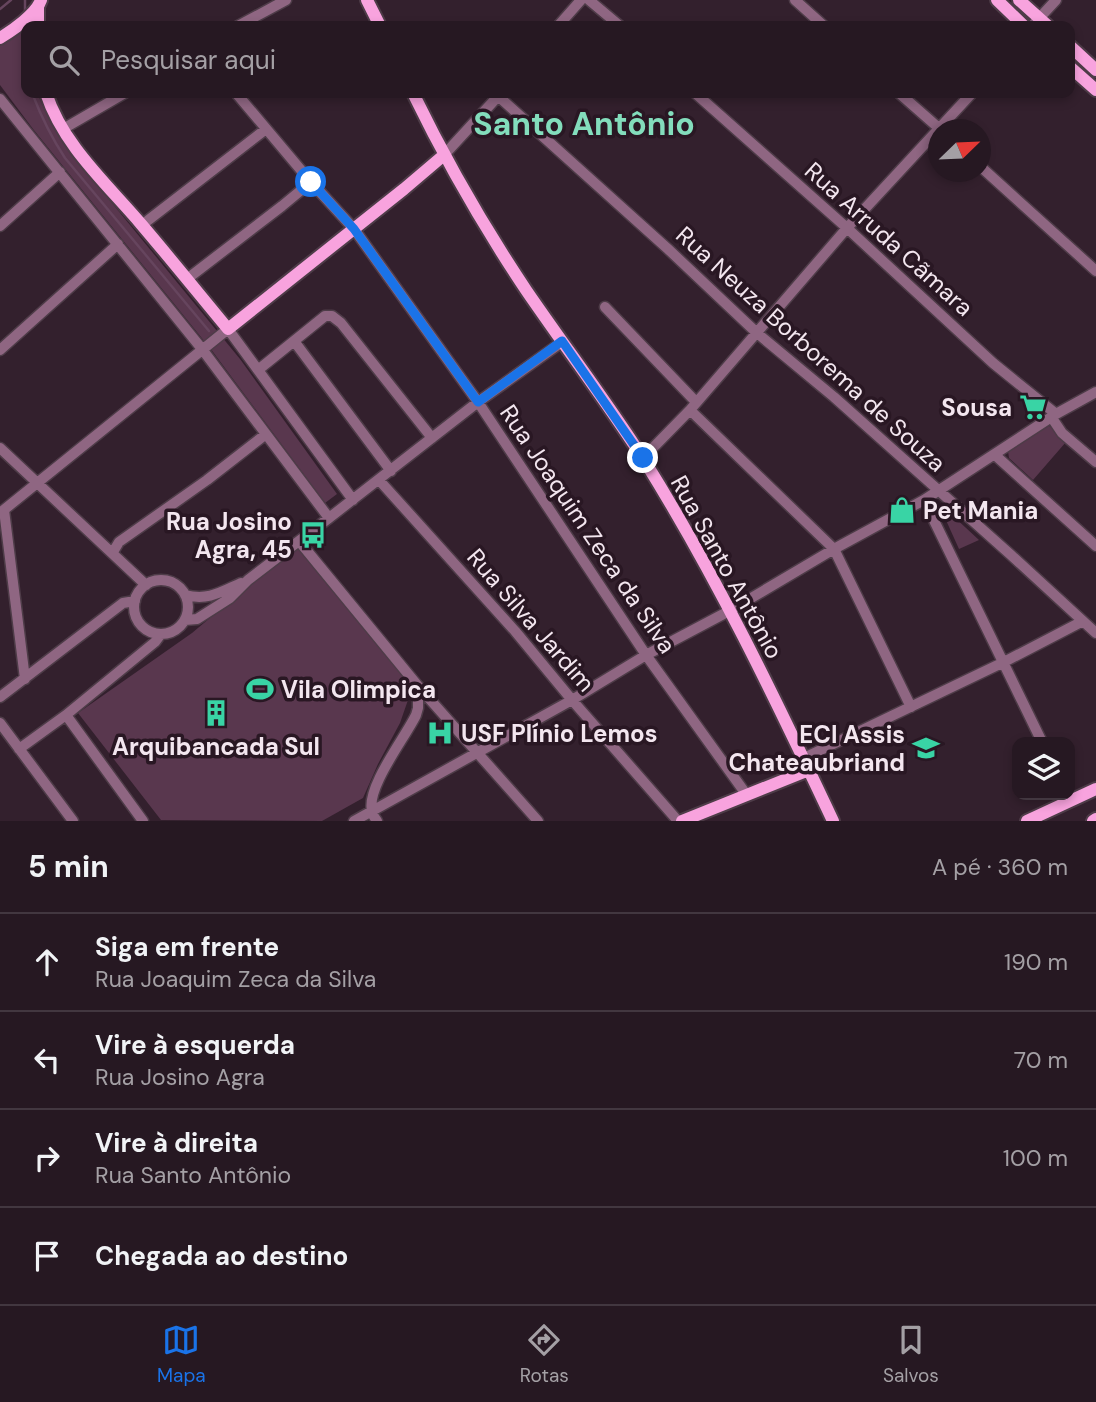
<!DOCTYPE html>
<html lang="pt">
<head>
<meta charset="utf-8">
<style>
	:root { --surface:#261822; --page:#32252f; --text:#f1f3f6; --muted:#a4a0a5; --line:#423740; --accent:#1a73e8 }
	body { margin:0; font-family:"DM Sans",sans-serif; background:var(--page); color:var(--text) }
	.controls { position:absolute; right:21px; bottom:21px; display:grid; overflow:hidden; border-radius:14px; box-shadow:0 4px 10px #0003 }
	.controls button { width:63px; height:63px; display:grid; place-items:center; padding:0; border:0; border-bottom:2px solid var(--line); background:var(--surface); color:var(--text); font:35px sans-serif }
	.compass { position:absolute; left:928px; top:119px; width:63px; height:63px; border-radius:50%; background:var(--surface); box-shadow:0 4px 10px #0003; rotate:67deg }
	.stop { position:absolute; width:21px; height:21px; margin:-16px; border:5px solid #1a73e8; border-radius:50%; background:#fff }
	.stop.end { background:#1a73e8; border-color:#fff; box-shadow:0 2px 7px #0008 }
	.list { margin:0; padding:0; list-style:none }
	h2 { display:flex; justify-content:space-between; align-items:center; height:91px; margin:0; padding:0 28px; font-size:30px }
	h2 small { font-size:23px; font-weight:400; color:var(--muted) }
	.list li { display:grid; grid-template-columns:46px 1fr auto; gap:21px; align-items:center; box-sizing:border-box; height:98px; padding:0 28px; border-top:2px solid var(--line) }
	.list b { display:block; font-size:26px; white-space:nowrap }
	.list p { margin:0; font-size:23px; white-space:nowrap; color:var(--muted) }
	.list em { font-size:23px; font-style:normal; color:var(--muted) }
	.icon { flex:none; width:38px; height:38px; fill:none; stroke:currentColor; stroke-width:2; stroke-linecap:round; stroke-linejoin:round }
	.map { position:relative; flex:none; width:1096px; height:821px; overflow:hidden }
	.search { position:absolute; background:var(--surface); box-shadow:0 4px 10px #0003; left:21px; right:21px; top:21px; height:77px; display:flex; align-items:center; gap:18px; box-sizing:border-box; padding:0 24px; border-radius:14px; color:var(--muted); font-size:26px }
	.sheet { height:483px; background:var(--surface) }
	nav { display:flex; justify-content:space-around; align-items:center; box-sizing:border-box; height:98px; border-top:2px solid var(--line); background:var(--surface); font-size:19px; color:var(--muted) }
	nav a { display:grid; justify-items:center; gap:4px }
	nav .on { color:var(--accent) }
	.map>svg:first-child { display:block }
</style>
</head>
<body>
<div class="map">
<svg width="1096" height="821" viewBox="0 0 1096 821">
	<rect width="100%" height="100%" fill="#33202d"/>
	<path fill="#59374e" d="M 26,28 L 26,93 L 37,93 L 51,123 L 75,158 L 240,359 L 337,494 L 325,503 L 213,352 L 33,129 L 0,85 L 0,43 L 12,38 Z
		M 1048,425 L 1059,433 L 1066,442 L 1033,480 L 1009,458 L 1008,451 Z
		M 947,512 L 952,515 L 979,540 L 959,549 L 945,518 L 944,514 Z
		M 297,545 L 408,679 L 408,700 L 400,723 L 378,764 L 363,798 L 322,821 L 161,820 L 78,713 L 192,633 Z"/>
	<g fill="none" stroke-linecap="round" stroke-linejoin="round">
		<path stroke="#66455e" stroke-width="2.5" d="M 0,9 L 11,0
			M 25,14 L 25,0
			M 25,24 L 26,62
			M 32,93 C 41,116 51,137 65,158 L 209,331"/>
		<defs>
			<path id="minor" d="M 589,0 L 620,26
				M 795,0 L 824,26
				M 238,26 L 286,0
				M 558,26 L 581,0
				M 1032,26 L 1056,0
				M 236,93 L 311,182 L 354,229 L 478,402 L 646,655 L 746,794
				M 695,93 L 847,228 L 993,363 L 1056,414
				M 899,93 L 941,130
				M 498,96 L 668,249 L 757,333 L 834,397 L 1011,555 L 1096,633
				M 0,99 L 202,349 L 329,518
				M 63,129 L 125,93
				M 444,155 L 501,93
				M 981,167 L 1096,271
				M 142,225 L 266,129
				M 0,226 L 60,172
				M 187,279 L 282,206 L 311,182
				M 605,307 L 696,402
				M 294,341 L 391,471
				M 0,350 L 118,244
				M 258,370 L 325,316 L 332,316 L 341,323 L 432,438
				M 690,410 L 834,549 L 911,707
				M 1052,418 L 1062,433 L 1096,462
				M 0,448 L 146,585
				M 995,455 L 1096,546
				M 643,458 L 690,410 L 847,228 L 972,93
				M 379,480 L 515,631 L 572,700 L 678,821
				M 924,500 L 1042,742
				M 4,510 L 25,679
				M 0,513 L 228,329 L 353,500
				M 299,541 L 418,686 L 538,821
				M 113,552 L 119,542 L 207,480 L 266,434
				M134 607a27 27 0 1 1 54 0a27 27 0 1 1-54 0Z
				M 185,595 C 208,601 221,592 241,583
				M 185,620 L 197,619 L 230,598 L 248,580 L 329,518 L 478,402 L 562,342
				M 0,697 L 123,603 L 135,601
				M 66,715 L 143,821
				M 0,723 L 73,821
				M 19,749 L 66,715 L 155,642 L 161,634
				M 804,758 L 1004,662 L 1083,621
				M 354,821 L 572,700 L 646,655 L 731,610 L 834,549 L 924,500 L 1056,414 L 1096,392
				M 377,821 C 375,818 372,815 372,811 C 366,787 405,738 416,715 L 418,708 L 418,686"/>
			<path id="major" d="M 367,0 L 380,26
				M 997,0 L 1024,26
				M 1019,0 L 1048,26
				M 38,26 L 38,8
				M 0,38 C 13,30 36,14 41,0
				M 1070,46 L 1096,70
				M 1070,67 L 1096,90
				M 46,93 C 63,145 106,183 141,224 C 170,258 199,294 228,329 L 404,189 L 444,155
				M 413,93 C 446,161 484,227 526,290 C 565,347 607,402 644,460 C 716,575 775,698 833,821
				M 682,821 L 809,770
				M 1027,821 L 1096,789
				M 1093,821 L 1096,819"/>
		</defs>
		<use href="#minor" stroke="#4e3c48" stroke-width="13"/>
		<use href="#major" stroke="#4e3c48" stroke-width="16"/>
		<use href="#minor" stroke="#8f6682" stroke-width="10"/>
		<use href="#major" stroke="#f8a3de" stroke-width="12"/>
	</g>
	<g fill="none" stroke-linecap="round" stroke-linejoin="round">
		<path stroke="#1a73e8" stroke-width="9" d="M 311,182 L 354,229 L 478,402 L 562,341 L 643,458"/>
	</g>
	<defs>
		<symbol id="supermarket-bare" viewBox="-9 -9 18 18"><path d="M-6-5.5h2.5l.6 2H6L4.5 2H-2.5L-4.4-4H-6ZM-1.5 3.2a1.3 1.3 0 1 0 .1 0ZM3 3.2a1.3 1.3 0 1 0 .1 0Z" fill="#39d4a5" stroke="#291723" stroke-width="2.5" paint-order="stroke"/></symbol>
		<symbol id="shop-bare" viewBox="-9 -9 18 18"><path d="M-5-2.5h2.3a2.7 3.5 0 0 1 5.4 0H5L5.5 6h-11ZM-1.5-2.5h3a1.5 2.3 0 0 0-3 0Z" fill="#39d4a5" stroke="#291723" stroke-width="2.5" paint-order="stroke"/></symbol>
		<symbol id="bus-bare" viewBox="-9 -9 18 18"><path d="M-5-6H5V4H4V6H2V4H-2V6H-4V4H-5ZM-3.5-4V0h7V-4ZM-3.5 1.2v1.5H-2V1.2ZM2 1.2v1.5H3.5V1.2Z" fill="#39d4a5" stroke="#291723" stroke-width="2.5" paint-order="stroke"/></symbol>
		<symbol id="stadium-bare" viewBox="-9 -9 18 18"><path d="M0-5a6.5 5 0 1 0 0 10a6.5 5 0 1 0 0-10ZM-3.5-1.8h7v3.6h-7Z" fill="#39d4a5" stroke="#291723" stroke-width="2.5" paint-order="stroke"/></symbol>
		<symbol id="building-bare" viewBox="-9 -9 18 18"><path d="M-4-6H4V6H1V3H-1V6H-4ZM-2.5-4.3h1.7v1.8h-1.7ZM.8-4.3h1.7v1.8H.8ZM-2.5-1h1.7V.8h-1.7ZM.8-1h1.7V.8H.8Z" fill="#39d4a5" stroke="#291723" stroke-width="2.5" paint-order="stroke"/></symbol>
		<symbol id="hospital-bare" viewBox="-9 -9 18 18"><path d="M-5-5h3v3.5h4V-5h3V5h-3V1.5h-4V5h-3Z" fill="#39d4a5" stroke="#291723" stroke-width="2.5" paint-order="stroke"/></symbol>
		<symbol id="school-bare" viewBox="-9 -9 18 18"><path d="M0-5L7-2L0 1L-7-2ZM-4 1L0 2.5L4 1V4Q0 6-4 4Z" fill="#39d4a5" stroke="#291723" stroke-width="2.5" paint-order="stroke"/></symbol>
	</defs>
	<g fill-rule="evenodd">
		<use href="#supermarket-bare" x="1014" y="388" width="38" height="38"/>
		<use href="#shop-bare" x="883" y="491" width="38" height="38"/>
		<use href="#bus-bare" x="294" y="516" width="38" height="38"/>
		<use href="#stadium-bare" x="241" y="670" width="38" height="38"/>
		<use href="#building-bare" x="197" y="694" width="38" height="38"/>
		<use href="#hospital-bare" x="421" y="714" width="38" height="38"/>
		<use href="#school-bare" x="907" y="729" width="38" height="38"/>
	</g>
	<g text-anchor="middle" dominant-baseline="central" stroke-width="7" stroke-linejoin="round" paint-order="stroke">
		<g font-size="24" fill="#f3e6ef" stroke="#291723">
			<text transform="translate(889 239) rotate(42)">Rua Arruda Cãmara</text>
			<text transform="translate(811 349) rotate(42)">Rua Neuza Borborema de Souza</text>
			<text transform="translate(588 529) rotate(56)">Rua Joaquim Zeca da Silva</text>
			<text transform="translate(727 567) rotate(61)">Rua Santo Antônio</text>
			<text transform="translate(531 620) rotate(49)">Rua Silva Jardim</text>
		</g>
		<g font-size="24" font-weight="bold" fill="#f3e6ef" stroke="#291723" text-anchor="end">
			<text x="1012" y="407">Sousa</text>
			<text x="923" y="510" text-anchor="start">Pet Mania</text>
			<text x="292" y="521">Rua Josino<tspan x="292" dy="28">Agra, 45</tspan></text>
			<text x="281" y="689" text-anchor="start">Vila Olimpica</text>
			<text x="461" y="733" text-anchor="start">USF Plínio Lemos</text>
			<text x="905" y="734">ECI Assis<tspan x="905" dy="28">Chateaubriand</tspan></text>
			<text x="216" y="746" text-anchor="middle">Arquibancada Sul</text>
		</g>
		<g font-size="32" font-weight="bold" fill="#83ddbc" stroke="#291723">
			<text x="584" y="124">Santo Antônio</text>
		</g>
	</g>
</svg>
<div class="controls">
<button><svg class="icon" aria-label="layers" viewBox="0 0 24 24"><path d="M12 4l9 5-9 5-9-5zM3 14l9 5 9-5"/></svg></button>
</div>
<svg class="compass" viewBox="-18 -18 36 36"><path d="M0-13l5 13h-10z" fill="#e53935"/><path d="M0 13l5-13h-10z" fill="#a4a0a5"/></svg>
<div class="stop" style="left:311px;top:182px"></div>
<div class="stop end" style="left:643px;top:458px"></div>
<div class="search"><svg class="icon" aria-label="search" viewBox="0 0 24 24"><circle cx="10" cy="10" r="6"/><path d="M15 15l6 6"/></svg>Pesquisar aqui</div>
</div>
<section class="sheet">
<h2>5 min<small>A pé · 360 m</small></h2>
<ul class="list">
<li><svg class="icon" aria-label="ahead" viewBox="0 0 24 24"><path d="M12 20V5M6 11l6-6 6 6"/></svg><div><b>Siga em frente</b><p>Rua Joaquim Zeca da Silva</p></div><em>190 m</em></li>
<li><svg class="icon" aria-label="left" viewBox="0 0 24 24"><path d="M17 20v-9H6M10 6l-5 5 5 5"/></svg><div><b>Vire à esquerda</b><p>Rua Josino Agra</p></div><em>70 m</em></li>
<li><svg class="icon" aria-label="right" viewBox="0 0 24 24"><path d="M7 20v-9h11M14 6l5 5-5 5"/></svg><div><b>Vire à direita</b><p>Rua Santo Antônio</p></div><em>100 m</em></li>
<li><svg class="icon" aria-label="arrive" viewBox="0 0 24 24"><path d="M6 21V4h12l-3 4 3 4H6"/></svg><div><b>Chegada ao destino</b></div></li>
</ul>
</section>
<nav>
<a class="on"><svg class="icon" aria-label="map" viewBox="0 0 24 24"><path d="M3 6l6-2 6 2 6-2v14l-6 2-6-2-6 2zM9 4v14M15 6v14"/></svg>Mapa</a>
<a><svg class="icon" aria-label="directions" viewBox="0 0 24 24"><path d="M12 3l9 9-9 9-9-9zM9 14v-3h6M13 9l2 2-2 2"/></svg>Rotas</a>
<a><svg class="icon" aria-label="saved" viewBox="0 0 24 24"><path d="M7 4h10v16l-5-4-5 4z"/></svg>Salvos</a>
</nav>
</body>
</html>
